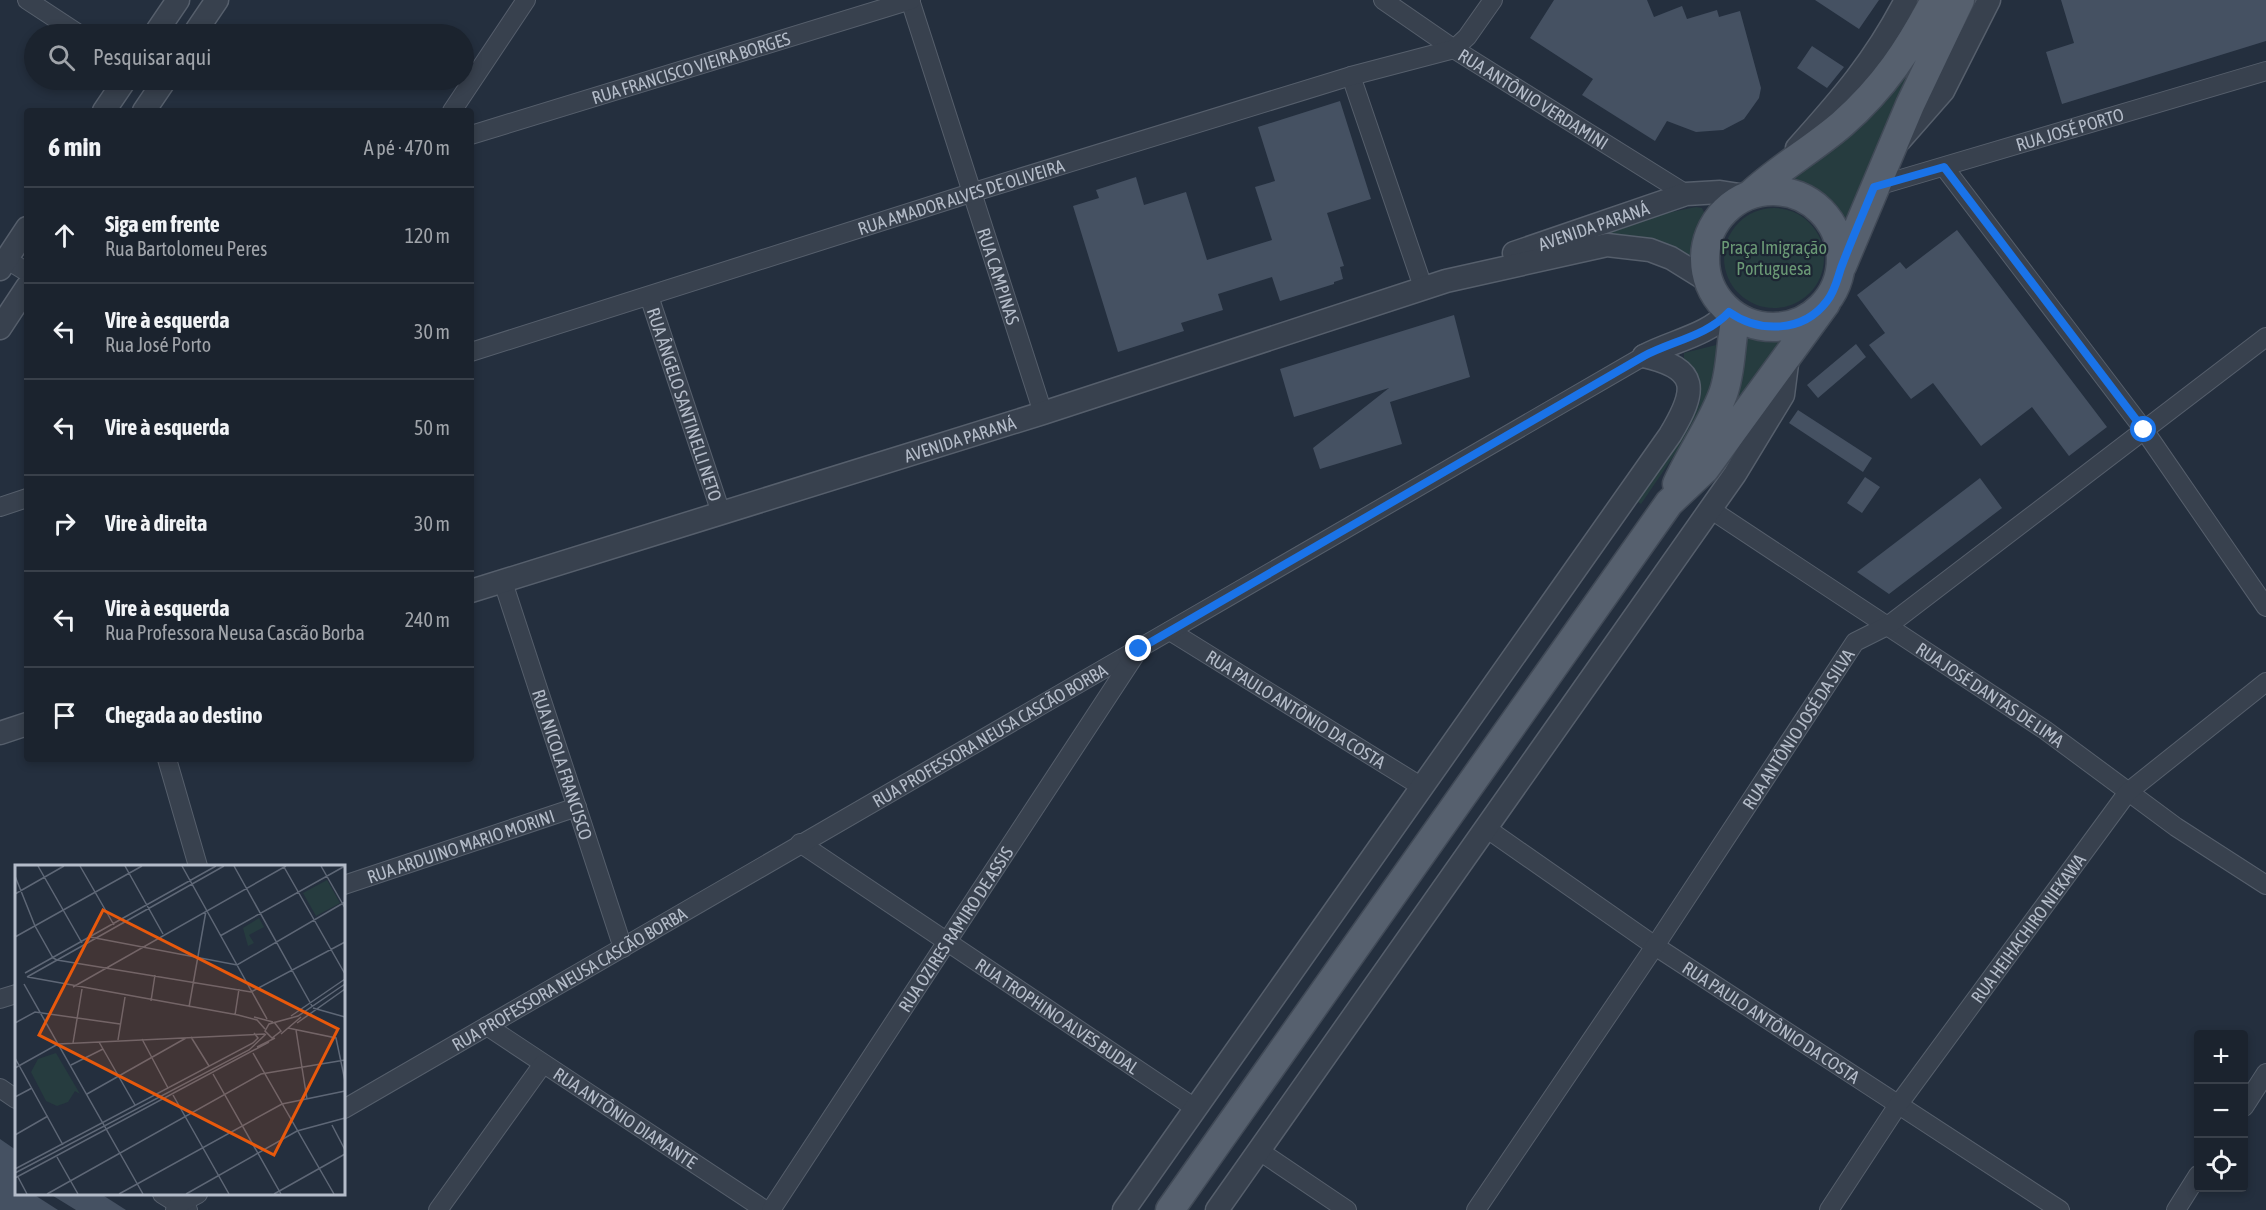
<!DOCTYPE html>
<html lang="pt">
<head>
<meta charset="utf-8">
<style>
	:root { --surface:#1b232e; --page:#282f3a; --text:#f1f3f6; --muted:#a0a4aa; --line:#39404a }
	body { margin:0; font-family:"Asap Condensed",sans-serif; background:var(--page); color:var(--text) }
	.controls { position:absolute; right:18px; bottom:18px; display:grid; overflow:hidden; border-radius:6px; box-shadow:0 3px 9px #0003 }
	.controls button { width:54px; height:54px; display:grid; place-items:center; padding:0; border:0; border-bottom:2px solid var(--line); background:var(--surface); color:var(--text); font:30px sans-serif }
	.stop { position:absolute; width:18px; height:18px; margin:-14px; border:4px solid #1a73e8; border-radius:50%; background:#fff }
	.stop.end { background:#1a73e8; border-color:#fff; box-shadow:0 2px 6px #0008 }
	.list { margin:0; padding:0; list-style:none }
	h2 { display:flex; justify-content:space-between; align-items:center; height:78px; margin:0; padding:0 24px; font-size:26px }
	h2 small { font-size:20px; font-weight:400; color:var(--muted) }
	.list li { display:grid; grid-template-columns:39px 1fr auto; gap:18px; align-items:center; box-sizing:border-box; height:96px; padding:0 24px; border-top:2px solid var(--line) }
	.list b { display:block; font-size:22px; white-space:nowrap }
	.list p { margin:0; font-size:20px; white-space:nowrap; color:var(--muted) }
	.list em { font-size:20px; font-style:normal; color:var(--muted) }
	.icon { flex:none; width:33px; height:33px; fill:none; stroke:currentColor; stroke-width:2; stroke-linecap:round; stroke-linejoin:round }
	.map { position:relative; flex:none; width:2266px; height:1210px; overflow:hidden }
	.search { position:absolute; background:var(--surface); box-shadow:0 3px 9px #0003; left:24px; top:24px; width:450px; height:66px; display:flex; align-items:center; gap:15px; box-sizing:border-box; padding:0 21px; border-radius:33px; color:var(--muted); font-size:22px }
	.panel { position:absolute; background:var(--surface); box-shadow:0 3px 9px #0003; left:24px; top:108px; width:450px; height:654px; border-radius:6px }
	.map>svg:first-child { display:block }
</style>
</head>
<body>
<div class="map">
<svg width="2266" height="1210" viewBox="0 0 2266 1210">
	<rect width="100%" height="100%" fill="#242f3e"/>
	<path fill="#263c3f" d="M 1944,0 L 1848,218 L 1845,217 L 1827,197 L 1792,179 Z
		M 1696,207 L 1702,208 L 1705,214 L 1697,230 L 1692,258 C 1651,235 1625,233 1580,241 L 1647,217 Z
		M1724 258a50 50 0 1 1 100 0a50 50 0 1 1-100 0Z
		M 1744,337 L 1785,338 L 1716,433 Z
		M 1720,344 L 1722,370 L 1690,432 L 1641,504 L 1635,500 C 1649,479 1696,422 1700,401 C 1703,385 1696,370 1684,359 L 1684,353 Z"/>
	<path fill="#455162" d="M 1554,0 L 1647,0 L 1654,17 L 1682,6 L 1687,19 L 1717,10 L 1719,17 L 1740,11 L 1761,88 L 1759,98 L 1744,119 L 1723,130 L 1696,132 L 1667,121 L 1655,141 L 1582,95 L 1593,79 L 1530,38 Z
		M 1815,0 L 1879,0 L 1859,29 Z
		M 2061,0 L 2266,0 L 2266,41 L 2062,104 L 2046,52 L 2074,43 Z
		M 1812,46 L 1844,67 L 1827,88 L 1797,68 Z
		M 1340,101 L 1371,199 L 1327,213 L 1344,266 L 1340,267 L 1343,279 L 1334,282 L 1334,284 L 1280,301 L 1272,277 L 1218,294 L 1223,310 L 1181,323 L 1184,331 L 1118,352 L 1073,206 L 1099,198 L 1096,190 L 1136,177 L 1144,205 L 1186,192 L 1207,260 L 1272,240 L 1255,187 L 1275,181 L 1258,127 Z
		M 1957,230 L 2107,427 L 2069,456 L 2032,407 L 1981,446 L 1933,383 L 1911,399 L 1869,345 L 1885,333 L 1857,295 L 1900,262 L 1906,269 Z
		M 1454,315 L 1470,377 L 1390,402 L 1402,444 L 1320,469 L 1313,448 L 1389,388 L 1294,417 L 1280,369 Z
		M 1856,344 L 1866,357 L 1818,398 L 1807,385 Z
		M 1798,410 L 1872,458 L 1863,472 L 1789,423 Z
		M 1865,477 L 1880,487 L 1862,513 L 1847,503 Z
		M 1980,478 L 2002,508 L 1889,594 L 1857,572 Z
		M 0,1139 L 16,1150 L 16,1194 L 33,1194 L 58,1210 L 0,1210 Z
		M 50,1194 L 101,1194 L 126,1210 L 76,1210 Z"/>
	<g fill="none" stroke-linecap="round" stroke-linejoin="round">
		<defs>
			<g id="minor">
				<path d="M 27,0 L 79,34"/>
				<path id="s1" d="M 910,0 L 1043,413"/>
				<path id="s2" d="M 1383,0 L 1454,49 L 1686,194"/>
				<path d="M 1351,76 L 1423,287"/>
				<path d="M 452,111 L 526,0"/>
				<path id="s3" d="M 471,135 L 911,0"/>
				<path d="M 1944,167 L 2144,430 L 2266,607"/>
				<path id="s4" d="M 1874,187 L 2266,71"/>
				<path d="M 6,259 L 27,272"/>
				<path id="s5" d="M 649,296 L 721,513"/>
				<path id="s6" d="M 471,352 L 974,192 L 1351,76 L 1454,49 L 1467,37 L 1493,0"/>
				<path d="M 0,507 L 27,498"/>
				<path id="s7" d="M 1710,509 L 2045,730 L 2176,827 L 2266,885"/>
				<path id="s8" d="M 503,582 L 623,948"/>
				<path id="s9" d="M 1170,631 L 1422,787"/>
				<path d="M 167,759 L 198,866"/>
				<path id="s10" d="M 1486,828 L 1655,946 L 2060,1210"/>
				<path id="s11" d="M 800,843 L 1195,1108"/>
				<path id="s12" d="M 344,885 L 577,807"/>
				<path d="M 0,999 L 16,994"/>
				<path id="s13" d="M 487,1026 L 765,1210"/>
				<path d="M 0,1088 L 16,1099"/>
				<path d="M 2244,1107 L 2266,1073"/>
				<path id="s14" d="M 344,1109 L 1644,356"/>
				<path d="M 1258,1150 L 1347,1210"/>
				<path d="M 162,1194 L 188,1210"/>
				<path d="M 175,1210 L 179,1204 L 198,1194"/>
				<path d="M 438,1210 L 543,1064"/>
				<path id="s15" d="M 771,1210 L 1137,652"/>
				<path id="s16" d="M 1476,1210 L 1655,946 L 1855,642 L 1889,625 L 2266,337"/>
				<path id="s17" d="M 1829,1210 L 1898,1105 L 2128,792 L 2266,682"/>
				<path d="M 2176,1210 L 2198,1175"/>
			</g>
			<g id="tertiary">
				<path d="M 155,34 L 178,0"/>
				<path d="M 194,34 L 217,0"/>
				<path d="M 104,111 L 125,80"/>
				<path d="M 144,111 L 165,80"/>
				<path d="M 1900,140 L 1943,91 L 1989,0"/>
				<path d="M 1797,148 C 1842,98 1875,60 1906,0"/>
				<path id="s18" d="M 1514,253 L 1686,194 L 1720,192 L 1746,196"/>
				<path d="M 0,269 L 27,228"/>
				<path d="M 0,328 L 27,287"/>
				<path d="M 1644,356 C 1672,341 1707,336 1729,312"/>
				<path id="s19" d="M 471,591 L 1043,413 L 1446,281 L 1607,245 L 1650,250 L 1671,258 L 1708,281"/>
				<path d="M 0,733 L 27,724"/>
				<path d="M 1124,1210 L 1670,435 C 1697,390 1700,369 1644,356"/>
				<path d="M 1217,1210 L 1735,474 L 1783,395 L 1788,356"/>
			</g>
			<path id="primary" d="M1705 259a68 68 0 1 1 136 0a68 68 0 1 1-136 0Z
				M 1751,194 C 1779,168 1813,149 1842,124 C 1884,87 1909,49 1935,0
				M 1842,266 L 1910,105 L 1960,0
				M 1677,484 C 1691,453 1711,426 1723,394 C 1732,369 1730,342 1736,317
				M 1170,1210 L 1669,503 L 1705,469 L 1826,303"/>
		</defs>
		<use href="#minor" stroke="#565f6c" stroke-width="20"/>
		<use href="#tertiary" stroke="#565f6c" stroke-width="25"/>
		<use href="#primary" stroke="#414a57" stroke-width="31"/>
		<use href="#minor" stroke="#38414e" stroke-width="18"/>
		<use href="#tertiary" stroke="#38414e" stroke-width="22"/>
		<use href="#primary" stroke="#56606e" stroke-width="28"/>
	</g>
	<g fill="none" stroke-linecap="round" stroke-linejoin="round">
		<path stroke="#1a73e8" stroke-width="8" d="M 1139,649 L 1644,356 C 1672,341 1707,336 1729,312 C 1759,333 1803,333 1827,301 C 1835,291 1837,280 1841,268 C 1851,241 1863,214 1874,187 L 1944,167 L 2144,430"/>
	</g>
	<g text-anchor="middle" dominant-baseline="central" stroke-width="4.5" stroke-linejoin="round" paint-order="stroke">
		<g font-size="18" fill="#b4bcc9" stroke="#1d2633">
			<text stroke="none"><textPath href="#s3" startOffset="230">RUA FRANCISCO VIEIRA BORGES</textPath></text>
			<text stroke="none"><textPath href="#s2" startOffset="180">RUA ANTÔNIO VERDAMINI</textPath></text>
			<text stroke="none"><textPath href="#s4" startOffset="204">RUA JOSÉ PORTO</textPath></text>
			<text stroke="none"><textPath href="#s6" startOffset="514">RUA AMADOR ALVES DE OLIVEIRA</textPath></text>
			<text stroke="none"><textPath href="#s18" startOffset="84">AVENIDA PARANÁ</textPath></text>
			<text stroke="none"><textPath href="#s1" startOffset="290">RUA CAMPINAS</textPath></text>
			<text stroke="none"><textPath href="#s5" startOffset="114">RUA ÂNGELO SANTINELLI NETO</textPath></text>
			<text stroke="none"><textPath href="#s19" startOffset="512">AVENIDA PARANÁ</textPath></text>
			<text stroke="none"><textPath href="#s7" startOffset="336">RUA JOSÉ DANTAS DE LIMA</textPath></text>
			<text stroke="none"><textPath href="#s9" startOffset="148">RUA PAULO ANTÔNIO DA COSTA</textPath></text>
			<text stroke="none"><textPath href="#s16" startOffset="579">RUA ANTÔNIO JOSÉ DA SILVA</textPath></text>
			<text stroke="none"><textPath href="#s14" startOffset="746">RUA PROFESSORA NEUSA CASCÃO BORBA</textPath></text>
			<text stroke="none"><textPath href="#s8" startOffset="192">RUA NICOLA FRANCISCO</textPath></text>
			<text stroke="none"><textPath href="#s12" startOffset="123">RUA ARDUINO MARIO MORINI</textPath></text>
			<text stroke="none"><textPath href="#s17" startOffset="345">RUA HEIHACHIRO NIEKAWA</textPath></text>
			<text stroke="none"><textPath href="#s15" startOffset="336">RUA OZIRES RAMIRO DE ASSIS</textPath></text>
			<text stroke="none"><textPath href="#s14" startOffset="260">RUA PROFESSORA NEUSA CASCÃO BORBA</textPath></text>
			<text stroke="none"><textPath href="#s11" startOffset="310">RUA TROPHINO ALVES BUDAL</textPath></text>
			<text stroke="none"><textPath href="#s10" startOffset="345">RUA PAULO ANTÔNIO DA COSTA</textPath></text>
			<text stroke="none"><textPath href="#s13" startOffset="166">RUA ANTÔNIO DIAMANTE</textPath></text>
		</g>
		<g font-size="18" fill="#6b9a76" stroke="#1d2633">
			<text x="1774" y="247">Praça Imigração<tspan x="1774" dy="21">Portuguesa</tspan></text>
		</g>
	</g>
	<g transform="translate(15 865)">
		<rect width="330" height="330" fill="#242f3e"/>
		<path d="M 312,15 L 325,38 L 301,51 L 288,28 ZM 244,53 L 249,62 L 234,70 L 239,78 L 233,81 L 228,63 ZM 41,188 L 65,229 L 60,226 L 53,237 L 42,241 L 31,236 L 16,207 L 23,194 Z" fill="#263c3f"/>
		<path fill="none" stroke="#5e6776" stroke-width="1.5" d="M 23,1 L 67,78M 65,1 L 99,60M 110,1 L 148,69M 167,1 L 252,154M 219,1 L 297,141M 306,1 L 330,43M 269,2 L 330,109M 0,11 L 20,61 L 38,93 L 42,95 L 236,127 L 330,77M 0,29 L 49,1M 205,71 L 330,1M 0,72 L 127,1M 75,72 L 222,100 L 330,37M 10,108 L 201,1M 12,112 L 209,1M 13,112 L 223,150 L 242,155 L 250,164M 9,119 L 128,329M 58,122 L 271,1M 136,136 L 140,110M 174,142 L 191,46M 298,143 L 330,152M 220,150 L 224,124M 276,151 L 330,114M 239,152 L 258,157M 259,157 L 266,166 L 257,173 L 250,166 L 254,159 L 283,151 L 330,119M 0,158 L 20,147 L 105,159M 282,158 L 330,124M 273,163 L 321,173 L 330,216M 281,165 L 292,234M 266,169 L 286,152M 176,172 L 194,201M 127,174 L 153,223M 103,175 L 110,132M 84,177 L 120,240M 58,178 L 67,124M 242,182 L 260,173M 238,188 L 319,329M 0,193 L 48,280M 56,200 L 88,184M 0,203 L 43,179 L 250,169M 198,209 L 266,329M 72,229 L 171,173M 158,230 L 214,329M 0,232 L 17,223M 317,260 L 330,285M 0,270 L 33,251M 42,292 L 63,329M 0,304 L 238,178 L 243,173 L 239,168M 0,308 L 234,185 L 251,169M 3,312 L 12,329M 0,313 L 254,177M 32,329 L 246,209 L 330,195M 104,329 L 267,239 L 330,226M 171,329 L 282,266 L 330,253M 259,329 L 330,289"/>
		<path fill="#e8590c" fill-opacity="0.15" stroke="#e8590c" stroke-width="3" d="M 88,45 L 323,164 L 259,290 L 24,170 Z"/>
		<rect width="330" height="330" fill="none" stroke="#b4bcc9" stroke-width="3"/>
	</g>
</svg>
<div class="controls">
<button>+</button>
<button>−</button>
<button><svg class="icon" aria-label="locate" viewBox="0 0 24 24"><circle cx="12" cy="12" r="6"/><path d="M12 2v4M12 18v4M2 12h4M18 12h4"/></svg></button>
</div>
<div class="stop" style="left:2144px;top:430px"></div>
<div class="stop end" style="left:1139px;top:649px"></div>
<div class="search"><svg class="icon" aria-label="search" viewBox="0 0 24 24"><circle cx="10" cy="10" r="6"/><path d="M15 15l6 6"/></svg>Pesquisar aqui</div>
<section class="panel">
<h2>6 min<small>A pé · 470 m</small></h2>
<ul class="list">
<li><svg class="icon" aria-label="ahead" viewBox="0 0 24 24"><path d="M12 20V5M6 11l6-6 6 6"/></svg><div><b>Siga em frente</b><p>Rua Bartolomeu Peres</p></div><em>120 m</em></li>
<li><svg class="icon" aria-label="left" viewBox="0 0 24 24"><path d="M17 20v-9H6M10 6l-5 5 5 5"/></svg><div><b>Vire à esquerda</b><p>Rua José Porto</p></div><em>30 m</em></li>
<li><svg class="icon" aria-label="left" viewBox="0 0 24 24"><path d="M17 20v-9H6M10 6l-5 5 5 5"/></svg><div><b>Vire à esquerda</b></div><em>50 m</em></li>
<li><svg class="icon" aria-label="right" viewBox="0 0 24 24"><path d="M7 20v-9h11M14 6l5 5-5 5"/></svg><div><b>Vire à direita</b></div><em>30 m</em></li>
<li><svg class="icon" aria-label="left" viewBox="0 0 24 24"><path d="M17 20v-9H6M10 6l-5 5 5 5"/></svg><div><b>Vire à esquerda</b><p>Rua Professora Neusa Cascão Borba</p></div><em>240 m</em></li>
<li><svg class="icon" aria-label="arrive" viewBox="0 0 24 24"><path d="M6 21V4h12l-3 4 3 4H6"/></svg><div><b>Chegada ao destino</b></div></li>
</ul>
</section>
</div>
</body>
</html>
